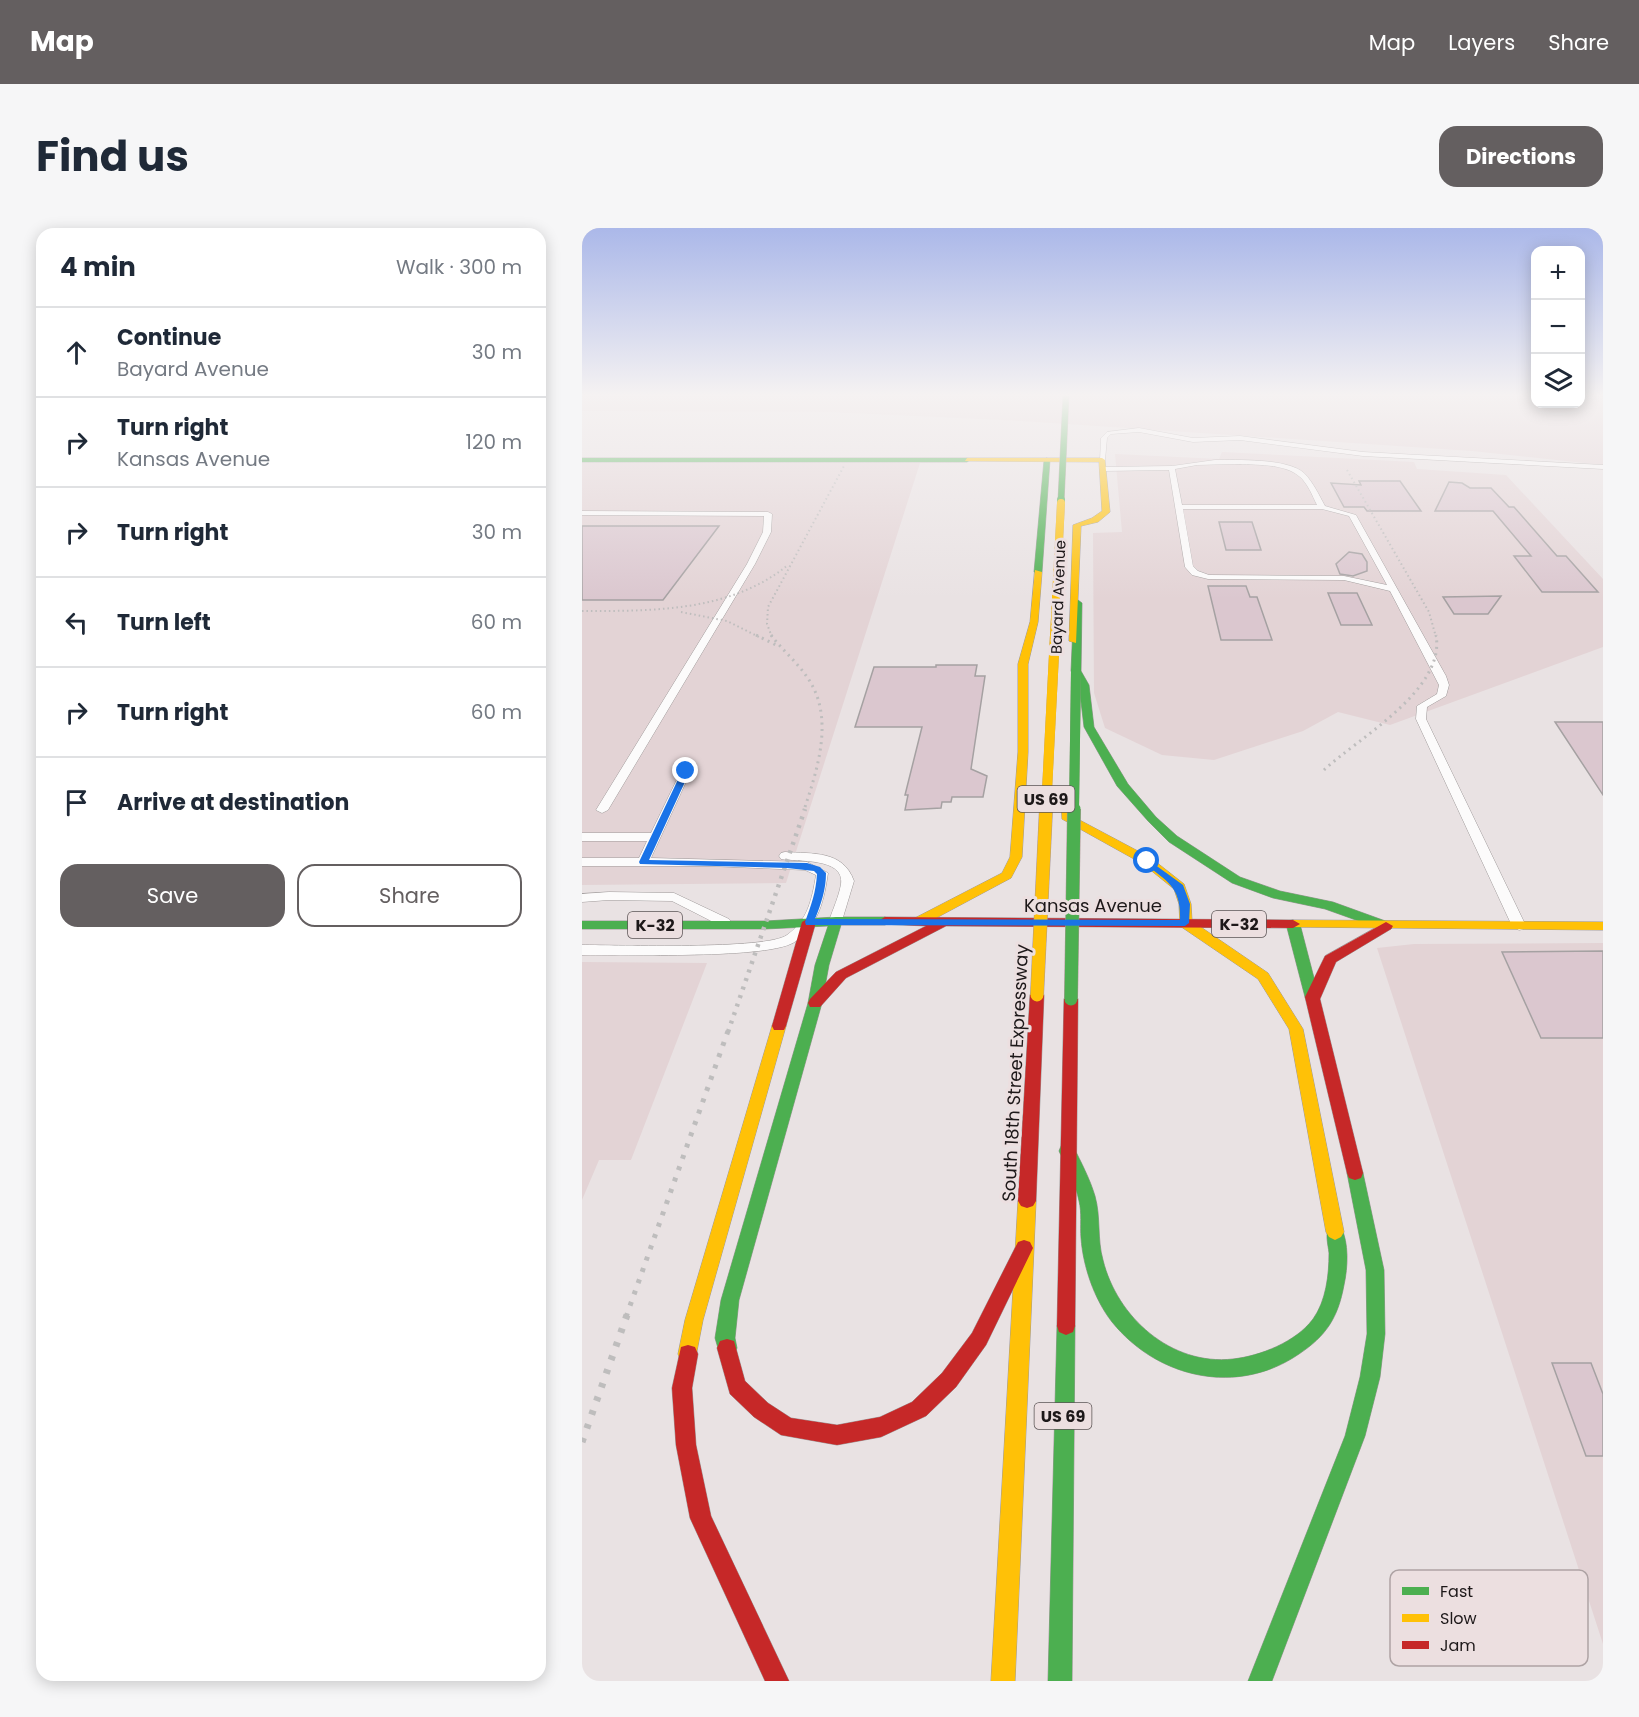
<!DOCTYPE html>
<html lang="en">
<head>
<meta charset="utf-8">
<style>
	:root { --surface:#fff; --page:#f6f6f7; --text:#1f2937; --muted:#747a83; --line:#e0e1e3; --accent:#645f60 }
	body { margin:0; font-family:Poppins,sans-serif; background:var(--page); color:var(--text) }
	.controls { position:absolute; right:18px; top:18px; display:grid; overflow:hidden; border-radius:12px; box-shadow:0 3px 15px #0003 }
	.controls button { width:54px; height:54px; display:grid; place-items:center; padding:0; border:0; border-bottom:2px solid var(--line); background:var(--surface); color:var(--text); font:30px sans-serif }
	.stop { position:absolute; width:18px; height:18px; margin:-14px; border:4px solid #1a73e8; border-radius:50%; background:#fff }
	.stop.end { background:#1a73e8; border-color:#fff; box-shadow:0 2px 6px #0008 }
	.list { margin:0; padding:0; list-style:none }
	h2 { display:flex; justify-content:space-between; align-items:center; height:78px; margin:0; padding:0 24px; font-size:26px }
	h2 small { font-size:20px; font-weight:400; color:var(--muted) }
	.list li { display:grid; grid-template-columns:39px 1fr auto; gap:18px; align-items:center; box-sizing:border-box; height:90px; padding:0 24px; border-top:2px solid var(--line) }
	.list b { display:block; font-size:22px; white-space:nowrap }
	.list p { margin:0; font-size:20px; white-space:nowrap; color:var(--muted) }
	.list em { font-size:20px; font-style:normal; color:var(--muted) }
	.actions { display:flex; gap:12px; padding:18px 24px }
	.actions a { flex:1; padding:14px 0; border:2px solid var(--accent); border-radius:18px; text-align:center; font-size:21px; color:var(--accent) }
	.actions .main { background:var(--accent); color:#fff }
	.icon { flex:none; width:33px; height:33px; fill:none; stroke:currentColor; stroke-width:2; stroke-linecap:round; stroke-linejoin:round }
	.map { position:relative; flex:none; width:1021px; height:1453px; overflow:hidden; border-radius:18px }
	header { display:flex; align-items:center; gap:36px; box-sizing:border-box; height:84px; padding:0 30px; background:var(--accent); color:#fff }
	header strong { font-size:28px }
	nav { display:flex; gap:33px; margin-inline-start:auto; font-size:21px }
	.intro { display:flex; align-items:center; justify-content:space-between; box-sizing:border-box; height:144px; padding:0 36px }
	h1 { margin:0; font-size:42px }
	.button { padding:15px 27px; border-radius:18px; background:var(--accent); color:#fff; font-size:21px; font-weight:700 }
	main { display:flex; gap:36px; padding:0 36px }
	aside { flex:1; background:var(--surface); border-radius:18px; box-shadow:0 3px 15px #0003 }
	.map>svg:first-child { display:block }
</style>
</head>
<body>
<header>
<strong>Map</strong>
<nav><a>Map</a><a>Layers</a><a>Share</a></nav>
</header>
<div class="intro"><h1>Find us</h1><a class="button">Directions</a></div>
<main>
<aside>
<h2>4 min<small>Walk · 300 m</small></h2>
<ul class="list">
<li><svg class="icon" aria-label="ahead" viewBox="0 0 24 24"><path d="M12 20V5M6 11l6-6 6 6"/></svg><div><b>Continue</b><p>Bayard Avenue</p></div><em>30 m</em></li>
<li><svg class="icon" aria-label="right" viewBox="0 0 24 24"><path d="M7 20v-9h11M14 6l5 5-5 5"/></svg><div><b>Turn right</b><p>Kansas Avenue</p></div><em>120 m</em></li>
<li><svg class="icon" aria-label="right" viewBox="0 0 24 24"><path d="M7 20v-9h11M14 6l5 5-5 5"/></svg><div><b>Turn right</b></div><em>30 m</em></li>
<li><svg class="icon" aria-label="left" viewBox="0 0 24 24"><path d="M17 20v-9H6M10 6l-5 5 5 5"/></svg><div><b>Turn left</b></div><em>60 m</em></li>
<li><svg class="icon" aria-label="right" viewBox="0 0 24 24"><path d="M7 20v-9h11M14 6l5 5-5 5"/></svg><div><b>Turn right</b></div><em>60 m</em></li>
<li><svg class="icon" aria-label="arrive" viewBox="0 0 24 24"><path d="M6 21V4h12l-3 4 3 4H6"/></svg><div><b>Arrive at destination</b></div></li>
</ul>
<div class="actions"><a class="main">Save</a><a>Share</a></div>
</aside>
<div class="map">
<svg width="1021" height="1453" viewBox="0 0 1021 1453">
	<rect width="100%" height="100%" fill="#e9e2e3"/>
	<path fill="#e3d3d5" d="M 0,167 L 953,167 L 954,176 L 999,176 L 999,167 L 1021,167 L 1021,237 L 890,223 L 439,193 L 246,184 L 0,183 Z
		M 640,224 L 832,234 L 835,241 L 924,247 L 1021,351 L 1021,419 L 808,497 L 756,484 L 721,503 L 632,532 L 580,527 L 523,500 L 512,465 L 511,305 L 540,304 L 533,226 L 637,231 Z
		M 0,235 L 338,235 L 204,655 L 0,657 Z
		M 1021,715 L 1021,1416 L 795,720 L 832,716 Z
		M 0,734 L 125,735 L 49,932 L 17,932 L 0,972 Z"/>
	<path fill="#dbc7cf" stroke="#a5a1a2" stroke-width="1.5" d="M 777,253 L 818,253 L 839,283 L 785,283 L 782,279 L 762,279 L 749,255 L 779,257 Z
		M 867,254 L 880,255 L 888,260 L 909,260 L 927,279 L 932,279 L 975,328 L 984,328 L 1016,364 L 960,364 L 932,328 L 949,328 L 911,283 L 853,283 Z
		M 637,294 L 670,294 L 679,322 L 644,322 Z
		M 0,298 L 137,298 L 81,372 L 0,372 Z
		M 767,324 L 780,326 L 785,334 L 785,343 L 771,348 L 758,346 L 754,336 Z
		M 626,358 L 664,358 L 668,369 L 675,369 L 690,412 L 639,412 Z
		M 746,365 L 775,365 L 790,397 L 759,397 Z
		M 919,368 L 906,386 L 872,386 L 861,369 Z
		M 354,437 L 395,437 L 393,448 L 403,448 L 389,541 L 405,548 L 401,569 L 370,569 L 369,574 L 360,574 L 359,580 L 323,582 L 326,567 L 323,567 L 340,499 L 273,499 L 292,439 L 354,439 Z
		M 973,494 L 1021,494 L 1021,567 Z
		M 1021,723 L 1021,810 L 959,810 L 920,724 Z
		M 970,1135 L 1009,1135 L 1021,1166 L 1021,1228 L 1004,1228 Z"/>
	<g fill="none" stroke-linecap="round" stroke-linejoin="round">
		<defs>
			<path id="lane" d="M 557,200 L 611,210 L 658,208 L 781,224 L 1021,237 L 1021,241 L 781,228 L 658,212 L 611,214 L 557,204 L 529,206 L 525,210 L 523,232 L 518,233 L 519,210 L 525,204 Z
				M 633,232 C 655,232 705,230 722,245 C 731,254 737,267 743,278 L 774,287 L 864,448 L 867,457 L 864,468 L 845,479 L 844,491 L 944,698 L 942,701 L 937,702 L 930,698 L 834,491 L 835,478 L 855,466 L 857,457 L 808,363 L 762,352 L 626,351 L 610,347 L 603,339 L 587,242 L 521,243 L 518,241 L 521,239 L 590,238 ZM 653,236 C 672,237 703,235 718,249 C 726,256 730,267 735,277 L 600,277 L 593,241 L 615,237 ZM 601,281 L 740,281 L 767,288 L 805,357 L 762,348 L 627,347 L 616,343 L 611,338 Z
				M 0,283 L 186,284 L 190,286 L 189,304 L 173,336 L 26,582 L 20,585 L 14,582 L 165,336 L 181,304 L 182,288 L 0,287 Z
				M 104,540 L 109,543 L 69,630 L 225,634 L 246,645 C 242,672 237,696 214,713 C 191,732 38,726 0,727 L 0,717 C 34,717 185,722 205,707 C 226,692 230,671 234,647 L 223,642 L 126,638 L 0,638 L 0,630 L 57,630 L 65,613 L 0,613 L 0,605 L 69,605 L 99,543 Z
				M 203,624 C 231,626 261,622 272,653 L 259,696 L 254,697 L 247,693 C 251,681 257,668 259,656 C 263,629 214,634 199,631 L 197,628 L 199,625 Z
				M 27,664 L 92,665 L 147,691 L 149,694 L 142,698 L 137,697 L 90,673 L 27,672 L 0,674 L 0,666 Z"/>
			<path id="fast" d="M 0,230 L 385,230 L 388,232 L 385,234 L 0,234 Z
				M 465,230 L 468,232 L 460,344 L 456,346 L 452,344 L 462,232 Z
				M 496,372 L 500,375 L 499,443 L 507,457 L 512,499 L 546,556 L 574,589 L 595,608 L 658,649 L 698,663 L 751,674 L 809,695 L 811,698 L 809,701 L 799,701 L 743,681 L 691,670 L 650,655 L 587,614 L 566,593 L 535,558 L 502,499 L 497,457 L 489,443 L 492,375 Z
				M 254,689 L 303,689 L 310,693 L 303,697 L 259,697 L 247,737 L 240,775 L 157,1072 L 153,1110 L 155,1120 L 152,1127 L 145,1129 L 138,1127 L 133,1110 L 139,1072 L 226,775 L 233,737 L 246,698 L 183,701 L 0,701 L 0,693 L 183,693 Z
				M 711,692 L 718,696 L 737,769 L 735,773 L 725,773 L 723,769 L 704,696 Z
				M 485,916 L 491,918 C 499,934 508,951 513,968 C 519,989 515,1011 521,1032 C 535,1089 589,1138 651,1131 C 678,1128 714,1114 731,1091 C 744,1073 747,1047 747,1025 C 746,1016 743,1007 747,999 L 753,996 L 759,999 C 767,1015 766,1039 762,1057 C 756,1090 744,1108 717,1126 C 656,1168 576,1151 530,1094 C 512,1071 501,1038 499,1010 C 498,998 500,985 497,973 C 494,956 484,939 477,923 L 479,918 Z
				M 773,938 L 779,940 L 781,945 L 802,1042 L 803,1106 L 798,1149 L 783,1208 L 690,1453 L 666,1453 L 763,1208 L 778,1149 L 785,1106 L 784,1042 L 765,945 L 767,940 Z
				M 484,1089 L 491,1092 L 493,1098 L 490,1453 L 466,1453 L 475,1098 L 477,1092 Z"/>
			<path id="slow" d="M 385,230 L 520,230 L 523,232 L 528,284 L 516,294 L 499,298 L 494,415 L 487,413 L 491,297 L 510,290 L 520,283 L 517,234 L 383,233 Z
				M 453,342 L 460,344 L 456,394 L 446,436 L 446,524 L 440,629 L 429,650 L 341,697 L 331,697 L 329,694 L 331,691 L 420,645 L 428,629 L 436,524 L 436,436 L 448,394 Z
				M 485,567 L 491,570 L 490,588 L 569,630 L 602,656 L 609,676 L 610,693 L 686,745 L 721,801 L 762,1004 L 759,1009 L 753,1012 L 747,1009 L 744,1004 L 707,801 L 676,751 L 598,698 L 597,676 L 592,661 L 561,636 L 480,591 L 479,570 Z
				M 711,692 L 1021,694 L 1021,702 L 706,699 L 704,696 L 706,693 Z
				M 197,793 L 202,794 L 204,798 L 121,1092 L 113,1133 L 106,1135 L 99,1133 L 96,1126 L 103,1092 L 190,798 L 192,794 Z
				M 445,966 L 451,968 L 454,973 L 433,1453 L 409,1453 L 436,973 L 439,968 Z"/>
			<path id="jam" d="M 303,689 L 711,692 L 718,696 L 711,700 L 364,698 L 264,750 L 238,779 L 228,779 L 226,775 L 228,771 L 254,744 L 344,698 L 298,696 L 296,693 Z
				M 227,690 L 234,694 L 204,798 L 202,802 L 192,802 L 190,798 L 220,694 Z
				M 804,694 L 811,698 L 809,701 L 754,734 L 738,771 L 781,945 L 779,950 L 773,952 L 767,950 L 765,945 L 723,769 L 743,728 Z
				M 455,762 L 460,763 L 462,767 L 454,973 L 451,978 L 445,980 L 439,978 L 436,973 L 448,767 L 450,763 Z
				M 489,766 L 494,767 L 496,771 L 493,1098 L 491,1104 L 484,1107 L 477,1104 L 475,1098 L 482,771 L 484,767 Z
				M 442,1012 L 448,1014 L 451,1020 L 404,1117 L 374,1159 L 344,1188 L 299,1209 L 255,1217 L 199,1207 L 172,1189 L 148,1166 L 135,1120 L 138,1113 L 145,1111 L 152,1113 L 163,1153 L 186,1175 L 209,1190 L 255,1197 L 298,1189 L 330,1174 L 360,1145 L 390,1105 L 436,1014 Z
				M 106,1117 L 113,1119 L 116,1126 L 110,1160 L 114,1217 L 129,1288 L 207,1453 L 183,1453 L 108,1290 L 94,1217 L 90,1160 L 99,1119 Z"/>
		</defs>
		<use href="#lane" stroke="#9f9a9a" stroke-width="1"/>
		<use href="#fast" stroke="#9f9a9a" stroke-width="1"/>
		<use href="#slow" stroke="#9f9a9a" stroke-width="1"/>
		<use href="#jam" stroke="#9f9a9a" stroke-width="1"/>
		<use href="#lane" fill="#fcfbfb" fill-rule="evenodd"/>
		<use href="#fast" fill="#4caf50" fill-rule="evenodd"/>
		<use href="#slow" fill="#ffc107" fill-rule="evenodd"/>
		<use href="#jam" fill="#c62828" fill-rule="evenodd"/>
		<path stroke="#bebdbd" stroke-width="2" stroke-dasharray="1.5 3" stroke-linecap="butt" d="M 765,242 L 847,384 L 854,409
			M 0,383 C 71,383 148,384 206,337
			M 99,384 L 145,393 L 177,409
			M 190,409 L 185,396 L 186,379 L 262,238"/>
		<path stroke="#bebdbd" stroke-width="3" stroke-dasharray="2 4.5" stroke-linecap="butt" d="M 174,407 L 194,417
			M 189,407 C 200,422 215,434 225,449 C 253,488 236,540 222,582
			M 742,542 C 776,510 864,462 854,407"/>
		<path stroke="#bebdbd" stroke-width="4.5" stroke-dasharray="3 6" stroke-linecap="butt" d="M 146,804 L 223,581"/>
		<path stroke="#bebdbd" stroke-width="5" stroke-dasharray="4 8" stroke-linecap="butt" d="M 44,1089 L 146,803"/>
		<path stroke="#bebdbd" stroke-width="7" stroke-dasharray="4.5 10" stroke-linecap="butt" d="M 0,1214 L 45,1087"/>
		<defs>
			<path id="fast-bridge-far3" d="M 479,273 L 484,167"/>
			<path id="fast-bridge-far2" d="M 479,275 L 479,272"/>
			<path id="fast-bridge-far1" d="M 492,582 L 494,443"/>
			<path id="fast-bridge" d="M 489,771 L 492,581"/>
			<path id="slow-bridge-far2" d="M 472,409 L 479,275"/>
			<path id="slow-bridge-far1" d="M 464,582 L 473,407"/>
			<path id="slow-bridge" d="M 455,767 L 464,581"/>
		</defs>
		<use href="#fast-bridge-far3" stroke="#ab9794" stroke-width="7" stroke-linecap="butt"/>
		<use href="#fast-bridge-far2" stroke="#ab9794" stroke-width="8" stroke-linecap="butt"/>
		<use href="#fast-bridge-far1" stroke="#ab9794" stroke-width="10" stroke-linecap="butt"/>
		<use href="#fast-bridge" stroke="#ab9794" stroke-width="14" stroke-linecap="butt"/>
		<use href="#slow-bridge-far2" stroke="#ab9794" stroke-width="8" stroke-linecap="butt"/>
		<use href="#slow-bridge-far1" stroke="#ab9794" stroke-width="10" stroke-linecap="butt"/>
		<use href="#slow-bridge" stroke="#ab9794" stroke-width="14" stroke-linecap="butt"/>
		<use href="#fast-bridge-far3" stroke="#4caf50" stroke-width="6"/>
		<use href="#fast-bridge-far2" stroke="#4caf50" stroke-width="8"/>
		<use href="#fast-bridge-far1" stroke="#4caf50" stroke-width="10"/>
		<use href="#fast-bridge" stroke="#4caf50" stroke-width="13"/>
		<use href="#slow-bridge-far2" stroke="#ffc107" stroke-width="8"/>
		<use href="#slow-bridge-far1" stroke="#ffc107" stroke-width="10"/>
		<use href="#slow-bridge" stroke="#ffc107" stroke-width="13"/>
	</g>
	<linearGradient id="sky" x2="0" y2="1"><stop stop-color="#abb8e9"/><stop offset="0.45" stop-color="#f5f2f2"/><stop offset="1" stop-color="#f5f2f2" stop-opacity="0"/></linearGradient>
	<rect width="1021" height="371" fill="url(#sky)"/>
	<path fill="#1a73e8" d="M 104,541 L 108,543 L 67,632 L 225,635 L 238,639 L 244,645 C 244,662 239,676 233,691 L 598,692 C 599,659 586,654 562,635 L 562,632 L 565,631 L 601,657 L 608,676 L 607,695 L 603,698 L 224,697 L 223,694 C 229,678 234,664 235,646 L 232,643 L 205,640 L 58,636 L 57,634 L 100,543 Z"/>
	<g text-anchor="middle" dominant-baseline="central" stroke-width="6" stroke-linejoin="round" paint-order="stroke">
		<g font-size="15" fill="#1d1819" stroke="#ecdfe0">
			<text transform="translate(476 369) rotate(-88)">Bayard Avenue</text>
		</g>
		<g fill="#ecdfe0" stroke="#5b5455" stroke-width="1.5">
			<rect x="435.5" y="558" width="57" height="26" rx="4.5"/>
			<rect x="630" y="683" width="54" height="26" rx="4.5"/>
			<rect x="46" y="684" width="54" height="26" rx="4.5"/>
			<rect x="452.5" y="1175" width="57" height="26" rx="4.5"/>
		</g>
		<g font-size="16" font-weight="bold" fill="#1d1819">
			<text x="464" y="571">US 69</text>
			<text x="657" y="696">K-32</text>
			<text x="73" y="697">K-32</text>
			<text x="481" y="1188">US 69</text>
		</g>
		<g font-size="18" fill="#1d1819" stroke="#ecdfe0">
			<text x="511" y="677">Kansas Avenue</text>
			<text transform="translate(433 845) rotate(-87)">South 18th Street Expressway</text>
		</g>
	</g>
	<rect x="808" y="1342" width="198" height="96" rx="9" fill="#ecdfe0" stroke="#aea3a4" stroke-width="1.5"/>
	<rect x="820" y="1359" width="27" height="8" fill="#4caf50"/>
	<rect x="820" y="1386" width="27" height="8" fill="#ffc107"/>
	<rect x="820" y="1413" width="27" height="8" fill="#c62828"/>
	<g font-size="16" fill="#1d1819">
		<text x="858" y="1369">Fast</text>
		<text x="858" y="1396">Slow</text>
		<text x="858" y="1423">Jam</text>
	</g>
</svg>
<div class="controls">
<button>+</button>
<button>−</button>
<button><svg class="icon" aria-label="layers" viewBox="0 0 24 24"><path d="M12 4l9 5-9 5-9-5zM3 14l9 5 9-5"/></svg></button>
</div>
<div class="stop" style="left:565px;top:633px"></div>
<div class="stop end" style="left:104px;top:543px"></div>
</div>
</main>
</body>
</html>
